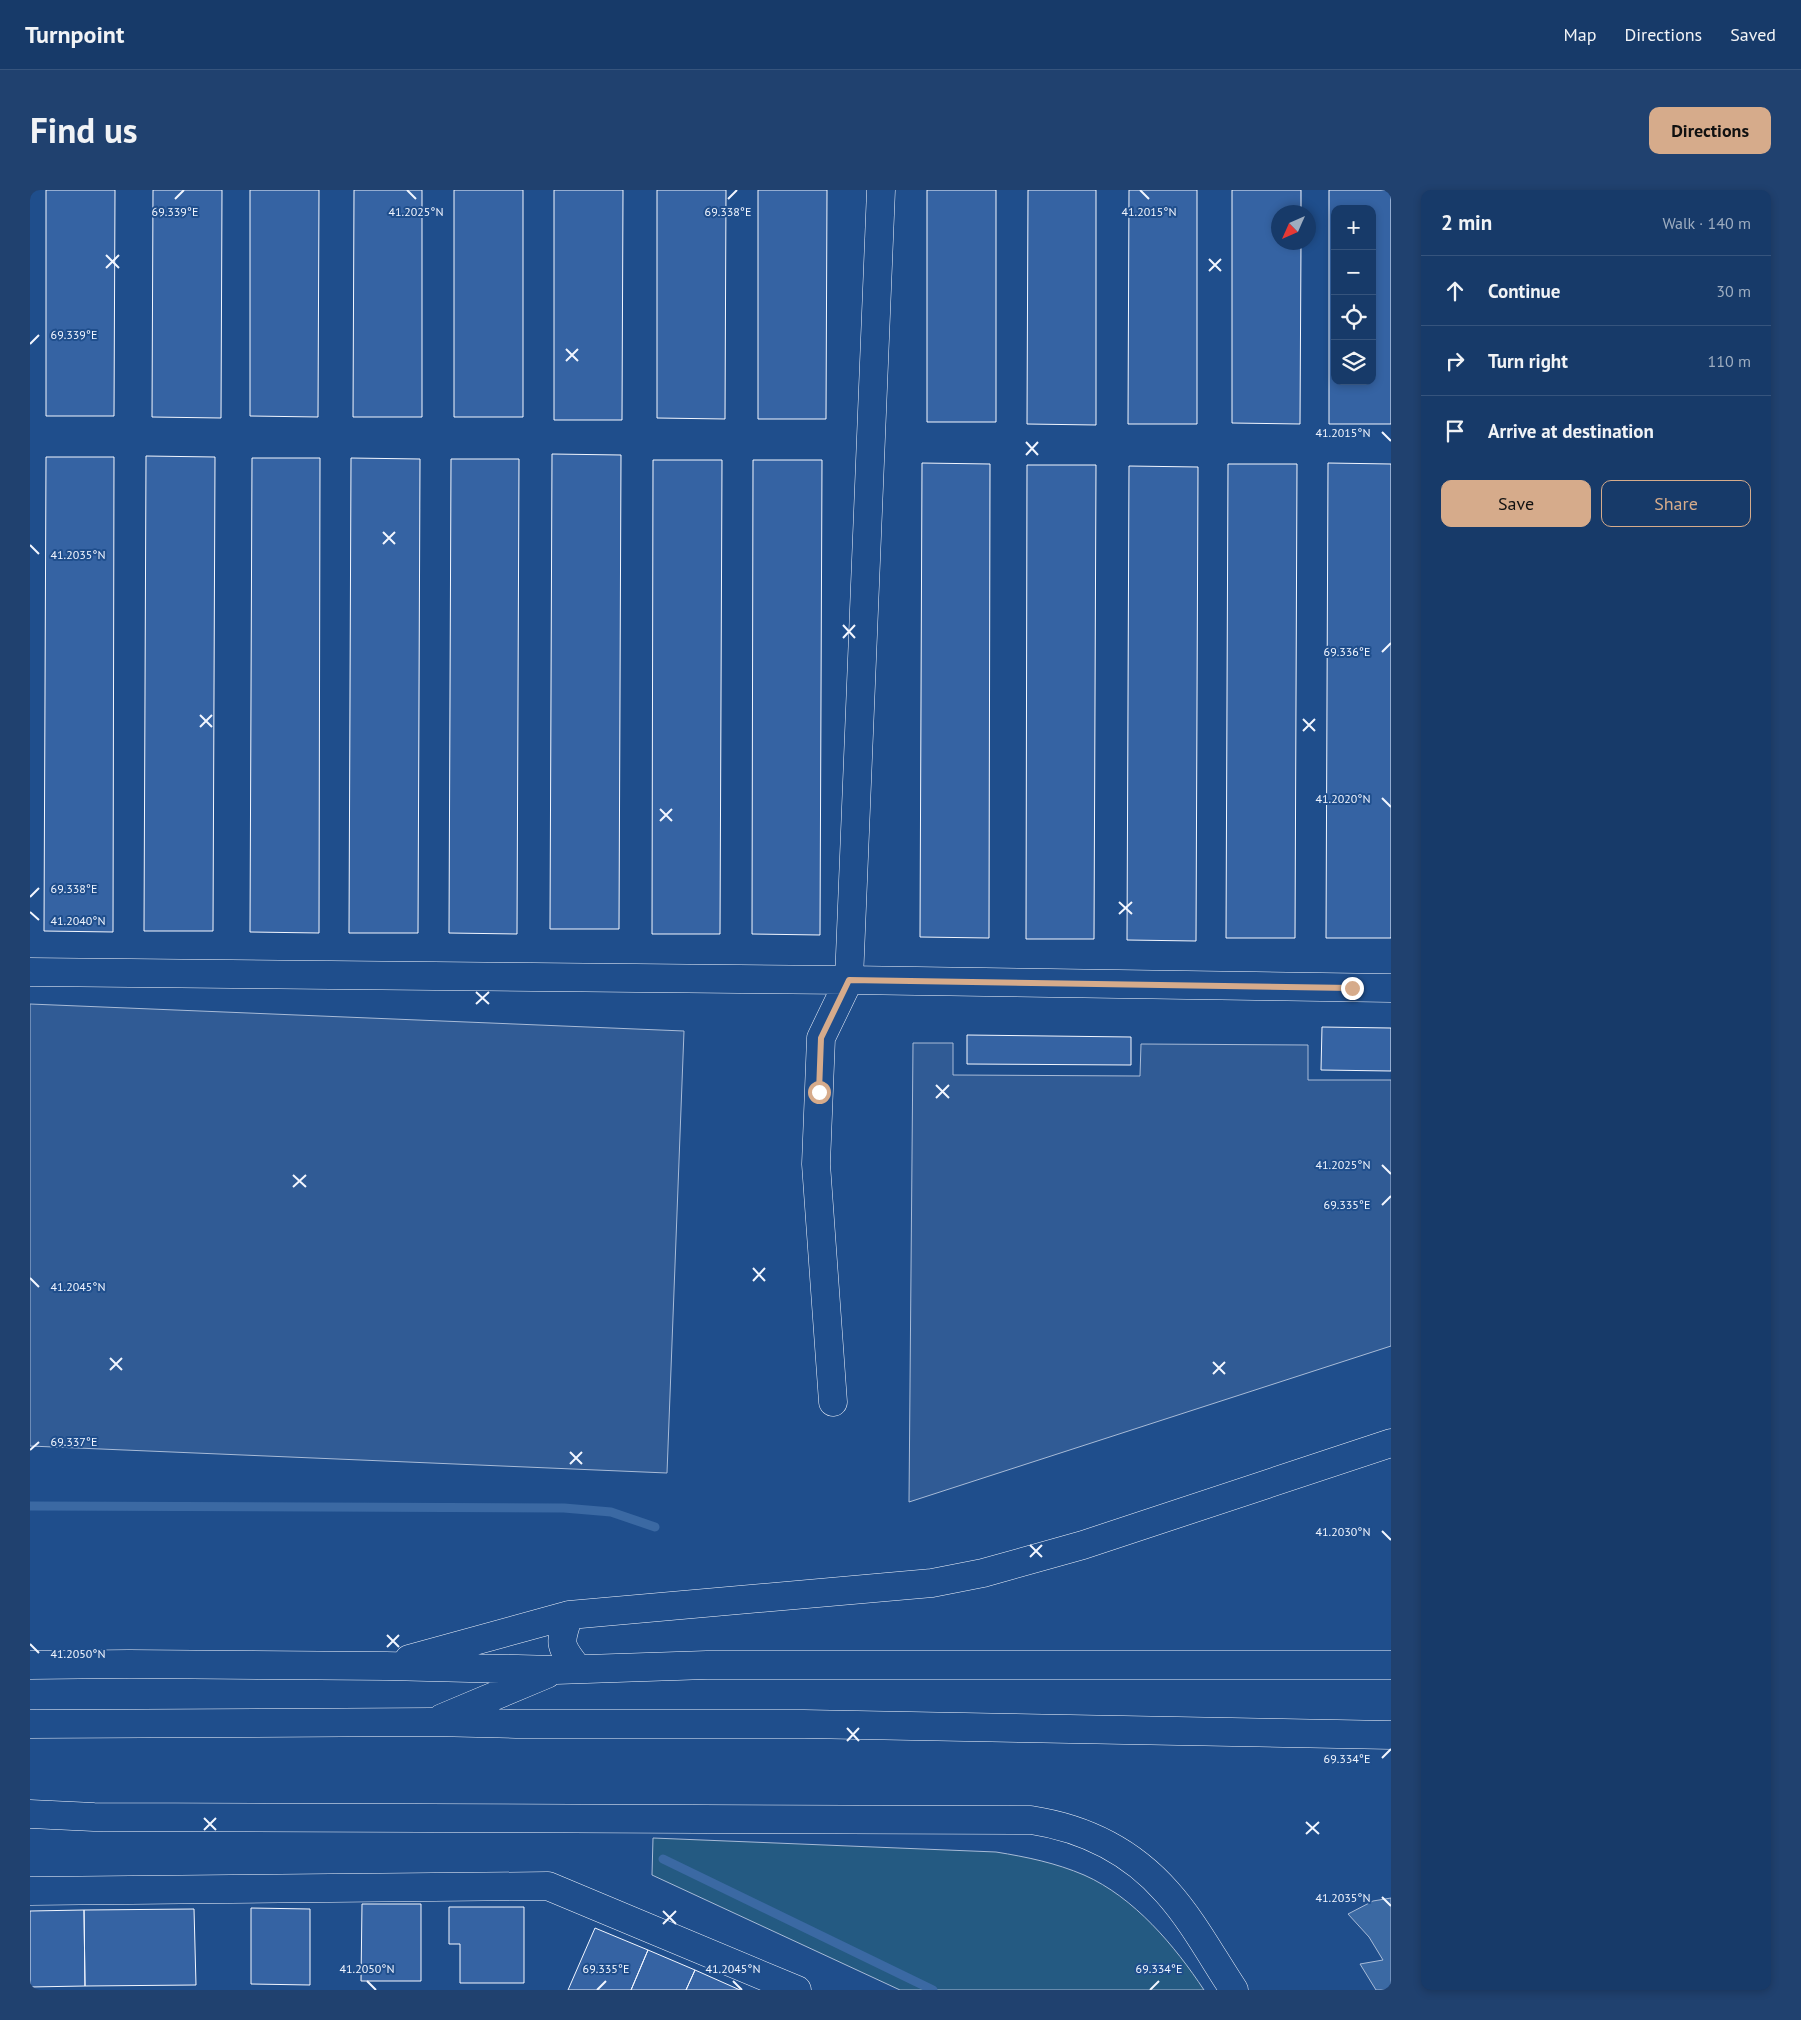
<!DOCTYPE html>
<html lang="en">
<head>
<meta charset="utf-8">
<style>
	:root { --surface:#173a69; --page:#20416f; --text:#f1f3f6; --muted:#9eadc0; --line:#36547d; --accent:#d6ab8b }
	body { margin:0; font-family:"PT Sans",sans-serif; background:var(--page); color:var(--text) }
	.controls { position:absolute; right:15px; top:15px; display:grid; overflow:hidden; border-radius:10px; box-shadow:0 2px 8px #0003 }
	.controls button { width:45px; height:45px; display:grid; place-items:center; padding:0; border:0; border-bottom:1px solid var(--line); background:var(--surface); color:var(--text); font:25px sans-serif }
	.compass { position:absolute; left:1241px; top:15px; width:45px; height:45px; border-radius:50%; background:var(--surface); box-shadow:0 2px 8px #0003; rotate:225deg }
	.stop { position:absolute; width:15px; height:15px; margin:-11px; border:4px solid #d6ab8b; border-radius:50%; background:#fff }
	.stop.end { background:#d6ab8b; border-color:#fff; box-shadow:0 1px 5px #0008 }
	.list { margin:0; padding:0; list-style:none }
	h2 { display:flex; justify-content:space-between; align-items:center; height:65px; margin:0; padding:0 20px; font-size:21px }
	h2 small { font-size:16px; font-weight:400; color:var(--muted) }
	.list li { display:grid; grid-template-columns:32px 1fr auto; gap:15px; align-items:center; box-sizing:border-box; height:70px; padding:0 20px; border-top:1px solid var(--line) }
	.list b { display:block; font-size:19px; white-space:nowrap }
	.list em { font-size:16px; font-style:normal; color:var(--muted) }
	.actions { display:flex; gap:10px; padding:15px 20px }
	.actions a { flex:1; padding:11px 0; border:1px solid var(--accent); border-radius:10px; text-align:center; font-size:18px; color:var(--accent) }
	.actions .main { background:var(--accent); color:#111 }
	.icon { flex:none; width:28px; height:28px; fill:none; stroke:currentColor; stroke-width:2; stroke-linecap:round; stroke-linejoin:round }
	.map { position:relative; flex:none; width:1361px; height:1800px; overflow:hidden; border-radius:10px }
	header { display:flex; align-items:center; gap:30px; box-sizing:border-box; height:70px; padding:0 25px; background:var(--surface); border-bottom:1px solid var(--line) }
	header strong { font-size:24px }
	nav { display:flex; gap:28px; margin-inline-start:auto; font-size:18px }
	.intro { display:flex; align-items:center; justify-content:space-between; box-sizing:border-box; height:120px; padding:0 30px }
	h1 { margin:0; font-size:35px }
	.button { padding:12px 22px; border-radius:10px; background:var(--accent); color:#111; font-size:18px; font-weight:700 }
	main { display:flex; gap:30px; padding:0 30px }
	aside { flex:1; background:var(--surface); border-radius:10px; box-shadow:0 2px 8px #0003 }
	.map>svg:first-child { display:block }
</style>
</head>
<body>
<header>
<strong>Turnpoint</strong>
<nav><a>Map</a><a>Directions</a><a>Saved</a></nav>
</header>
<div class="intro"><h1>Find us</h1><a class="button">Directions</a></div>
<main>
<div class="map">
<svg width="1361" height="1800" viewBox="0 0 1361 1800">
	<rect width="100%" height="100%" fill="#1f4e8c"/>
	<path fill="#245a82" stroke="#a8bbd7" d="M 623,1648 L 966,1662 C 997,1667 1026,1673 1054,1685 C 1104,1707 1145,1756 1174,1800 L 870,1800 L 622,1685 Z"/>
	<path fill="#305b95" stroke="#a8bbd7" d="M 0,814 L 654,841 L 637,1283 L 0,1256 Z
		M 883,853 L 923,853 L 923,885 L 1110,886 L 1111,854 L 1278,855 L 1278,890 L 1361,890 L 1361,1156 L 879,1312 Z"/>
	<path fill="#3b69a3" stroke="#a8bbd7" d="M 1361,1708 L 1361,1800 L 1346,1800 L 1330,1774 L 1353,1770 L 1339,1747 L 1318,1724 L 1343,1711 Z"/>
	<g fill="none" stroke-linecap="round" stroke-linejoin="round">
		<path stroke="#3b69a3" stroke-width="9" d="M 0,1316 L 534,1318 L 581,1322 L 625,1337
			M 633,1669 L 903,1800"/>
	</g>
	<path fill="#3563a3" stroke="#f2f6ff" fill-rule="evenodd" d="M 16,0 L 85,0 L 84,226 L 16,226 Z
		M 123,0 L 192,0 L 191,228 L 122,227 Z
		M 220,0 L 289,0 L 288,227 L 220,226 Z
		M 324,0 L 392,0 L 392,227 L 323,227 Z
		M 424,0 L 493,0 L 493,227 L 424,227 Z
		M 524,0 L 593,0 L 592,230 L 524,230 Z
		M 627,0 L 696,0 L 695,229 L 627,228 Z
		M 728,0 L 797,0 L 796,229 L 728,229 Z
		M 897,0 L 966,0 L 966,232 L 897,232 Z
		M 998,0 L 1066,0 L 1066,235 L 997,234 Z
		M 1099,0 L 1167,0 L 1167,234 L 1098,234 Z
		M 1202,0 L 1271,0 L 1271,22 L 1248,22 L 1248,52 L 1271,52 L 1270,234 L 1202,233 Z
		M 1299,0 L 1361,0 L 1361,234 L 1299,234 ZM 1305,19 L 1342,19 L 1342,191 L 1305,191 Z
		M 522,264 L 591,265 L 589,739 L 520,739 Z
		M 116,266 L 185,267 L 183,741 L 114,741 Z
		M 16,267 L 84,267 L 83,742 L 14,741 Z
		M 222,268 L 290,268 L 289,743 L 220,742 Z
		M 321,268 L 390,269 L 388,743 L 319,743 Z
		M 421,269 L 489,269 L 487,744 L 419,743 Z
		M 623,270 L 692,270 L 690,744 L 622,744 Z
		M 723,270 L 792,270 L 790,745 L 722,744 Z
		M 892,273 L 960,274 L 959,748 L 890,747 Z
		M 1298,273 L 1361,274 L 1361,748 L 1296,748 Z
		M 1198,274 L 1267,274 L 1265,748 L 1196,748 Z
		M 997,275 L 1066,275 L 1064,749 L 996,749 Z
		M 1099,276 L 1168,277 L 1166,751 L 1097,750 Z
		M 1292,837 L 1361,838 L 1361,881 L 1291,880 Z
		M 937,845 L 1101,847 L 1101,875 L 937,874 Z
		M 332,1714 L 391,1714 L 391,1791 L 331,1791 Z
		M 419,1717 L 494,1717 L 494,1793 L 430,1793 L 430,1754 L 419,1754 Z
		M 221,1718 L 280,1719 L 280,1795 L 221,1794 Z
		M 164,1719 L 166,1795 L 55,1796 L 54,1720 Z
		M 54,1720 L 55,1796 L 0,1797 L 0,1721 Z
		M 565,1738 L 618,1760 L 601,1800 L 538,1800 Z
		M 618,1760 L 665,1780 L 656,1800 L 601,1800 Z
		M 665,1780 L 710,1800 L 656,1800 Z"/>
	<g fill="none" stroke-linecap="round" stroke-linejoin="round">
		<defs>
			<path id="minor" d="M 0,782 L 819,790 L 851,0
				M 803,1212 L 786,974 L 791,848 L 819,790 L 1361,798
				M 0,1701 L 518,1696 L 767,1800"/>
			<path id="highway" d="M 539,1425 C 529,1454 529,1455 548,1479
				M 379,1469 L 539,1425 L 902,1393 L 953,1383 L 1053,1355 L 1361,1253
				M 0,1475 L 99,1474 L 356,1476 L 526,1480 L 677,1475 L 1361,1475
				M 412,1528 L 517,1484
				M 0,1534 L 402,1532 L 486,1534 L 774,1534 L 1361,1545
				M 0,1624 L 64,1627 L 1001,1630 C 1053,1638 1101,1661 1137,1702 C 1163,1731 1182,1767 1204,1800"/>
		</defs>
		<use href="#minor" stroke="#f2f6ff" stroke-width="29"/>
		<use href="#highway" stroke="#f2f6ff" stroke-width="29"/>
		<use href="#minor" stroke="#1f4e8c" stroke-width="28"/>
		<use href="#highway" stroke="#1f4e8c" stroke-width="28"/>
	</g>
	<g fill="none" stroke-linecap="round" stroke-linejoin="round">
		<path stroke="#d6ab8b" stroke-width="6" d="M 789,902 L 791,848 L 819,790 L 1322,798"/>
	</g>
	<path fill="none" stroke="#f2f6ff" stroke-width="2" d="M 377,0 L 386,9M 1110,0 L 1119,9M 145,9 L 154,0M 698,9 L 707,0M 76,65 L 89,78M 1179,69 L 1191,81M 76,78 L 89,65M 1179,81 L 1191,69M 0,154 L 9,145M 536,159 L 548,171M 536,171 L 548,159M 1352,242 L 1361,251M 996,252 L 1008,265M 996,265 L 1008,252M 353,342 L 365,354M 353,354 L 365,342M 0,355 L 9,364M 813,435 L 825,448M 813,448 L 825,435M 1352,462 L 1361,453M 170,525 L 182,537M 1273,529 L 1285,541M 170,537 L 182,525M 1273,541 L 1285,529M 1352,608 L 1361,617M 630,619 L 642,631M 630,631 L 642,619M 0,707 L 9,698M 1089,712 L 1102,724M 0,722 L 9,730M 1089,724 L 1102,712M 446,802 L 459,814M 446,814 L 459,802M 906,895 L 919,908M 906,908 L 919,895M 1352,975 L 1361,984M 263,985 L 276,997M 263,997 L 276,985M 1352,1015 L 1361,1006M 723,1078 L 735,1091M 0,1088 L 9,1097M 723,1091 L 735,1078M 80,1168 L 92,1180M 1183,1172 L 1195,1184M 80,1180 L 92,1168M 1183,1184 L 1195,1172M 0,1260 L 9,1252M 540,1262 L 552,1274M 540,1274 L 552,1262M 1352,1341 L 1361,1350M 1000,1355 L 1012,1367M 1000,1367 L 1012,1355M 357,1445 L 369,1457M 0,1454 L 9,1463M 357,1457 L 369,1445M 817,1538 L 829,1551M 817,1551 L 829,1538M 1352,1568 L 1361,1559M 174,1628 L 186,1640M 1276,1632 L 1289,1644M 174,1640 L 186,1628M 1276,1644 L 1289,1632M 1352,1707 L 1361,1716M 633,1721 L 646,1734M 633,1734 L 646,1721M 337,1791 L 346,1800M 703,1791 L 712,1800M 567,1800 L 576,1791M 1120,1800 L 1129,1791"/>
	<g font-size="12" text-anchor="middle" fill="#f2f6ff" stroke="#1f4e8c" stroke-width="4" stroke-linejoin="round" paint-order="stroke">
		<text x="145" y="26">69.339°E</text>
		<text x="386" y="26">41.2025°N</text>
		<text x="698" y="26">69.338°E</text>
		<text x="1119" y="26">41.2015°N</text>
		<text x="44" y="149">69.339°E</text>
		<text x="1313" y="247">41.2015°N</text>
		<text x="48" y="369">41.2035°N</text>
		<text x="1317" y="466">69.336°E</text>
		<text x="1313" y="613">41.2020°N</text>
		<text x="44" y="703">69.338°E</text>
		<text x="48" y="735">41.2040°N</text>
		<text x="1313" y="979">41.2025°N</text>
		<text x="1317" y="1019">69.335°E</text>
		<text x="48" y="1101">41.2045°N</text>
		<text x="44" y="1256">69.337°E</text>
		<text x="1313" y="1346">41.2030°N</text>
		<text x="48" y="1468">41.2050°N</text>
		<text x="1317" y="1573">69.334°E</text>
		<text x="1313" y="1712">41.2035°N</text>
		<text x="337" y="1783">41.2050°N</text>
		<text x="576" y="1783">69.335°E</text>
		<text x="703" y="1783">41.2045°N</text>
		<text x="1129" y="1783">69.334°E</text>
	</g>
</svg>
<div class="controls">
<button>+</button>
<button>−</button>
<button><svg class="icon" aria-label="locate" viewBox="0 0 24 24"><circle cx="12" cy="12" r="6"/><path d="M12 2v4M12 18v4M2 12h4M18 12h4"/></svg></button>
<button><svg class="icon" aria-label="layers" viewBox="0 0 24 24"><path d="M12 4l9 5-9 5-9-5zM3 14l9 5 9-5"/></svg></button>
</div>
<svg class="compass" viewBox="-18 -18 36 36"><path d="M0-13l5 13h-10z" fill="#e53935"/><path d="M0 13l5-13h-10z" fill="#9eadc0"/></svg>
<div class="stop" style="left:789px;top:902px"></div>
<div class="stop end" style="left:1322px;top:798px"></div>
</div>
<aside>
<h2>2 min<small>Walk · 140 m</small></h2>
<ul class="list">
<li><svg class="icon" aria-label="ahead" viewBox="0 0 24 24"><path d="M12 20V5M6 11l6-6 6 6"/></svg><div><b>Continue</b></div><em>30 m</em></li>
<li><svg class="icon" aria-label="right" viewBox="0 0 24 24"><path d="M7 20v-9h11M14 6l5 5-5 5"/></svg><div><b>Turn right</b></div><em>110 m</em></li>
<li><svg class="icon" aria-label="arrive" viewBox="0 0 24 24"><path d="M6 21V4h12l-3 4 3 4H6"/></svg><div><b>Arrive at destination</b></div></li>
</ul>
<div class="actions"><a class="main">Save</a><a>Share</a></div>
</aside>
</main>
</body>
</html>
